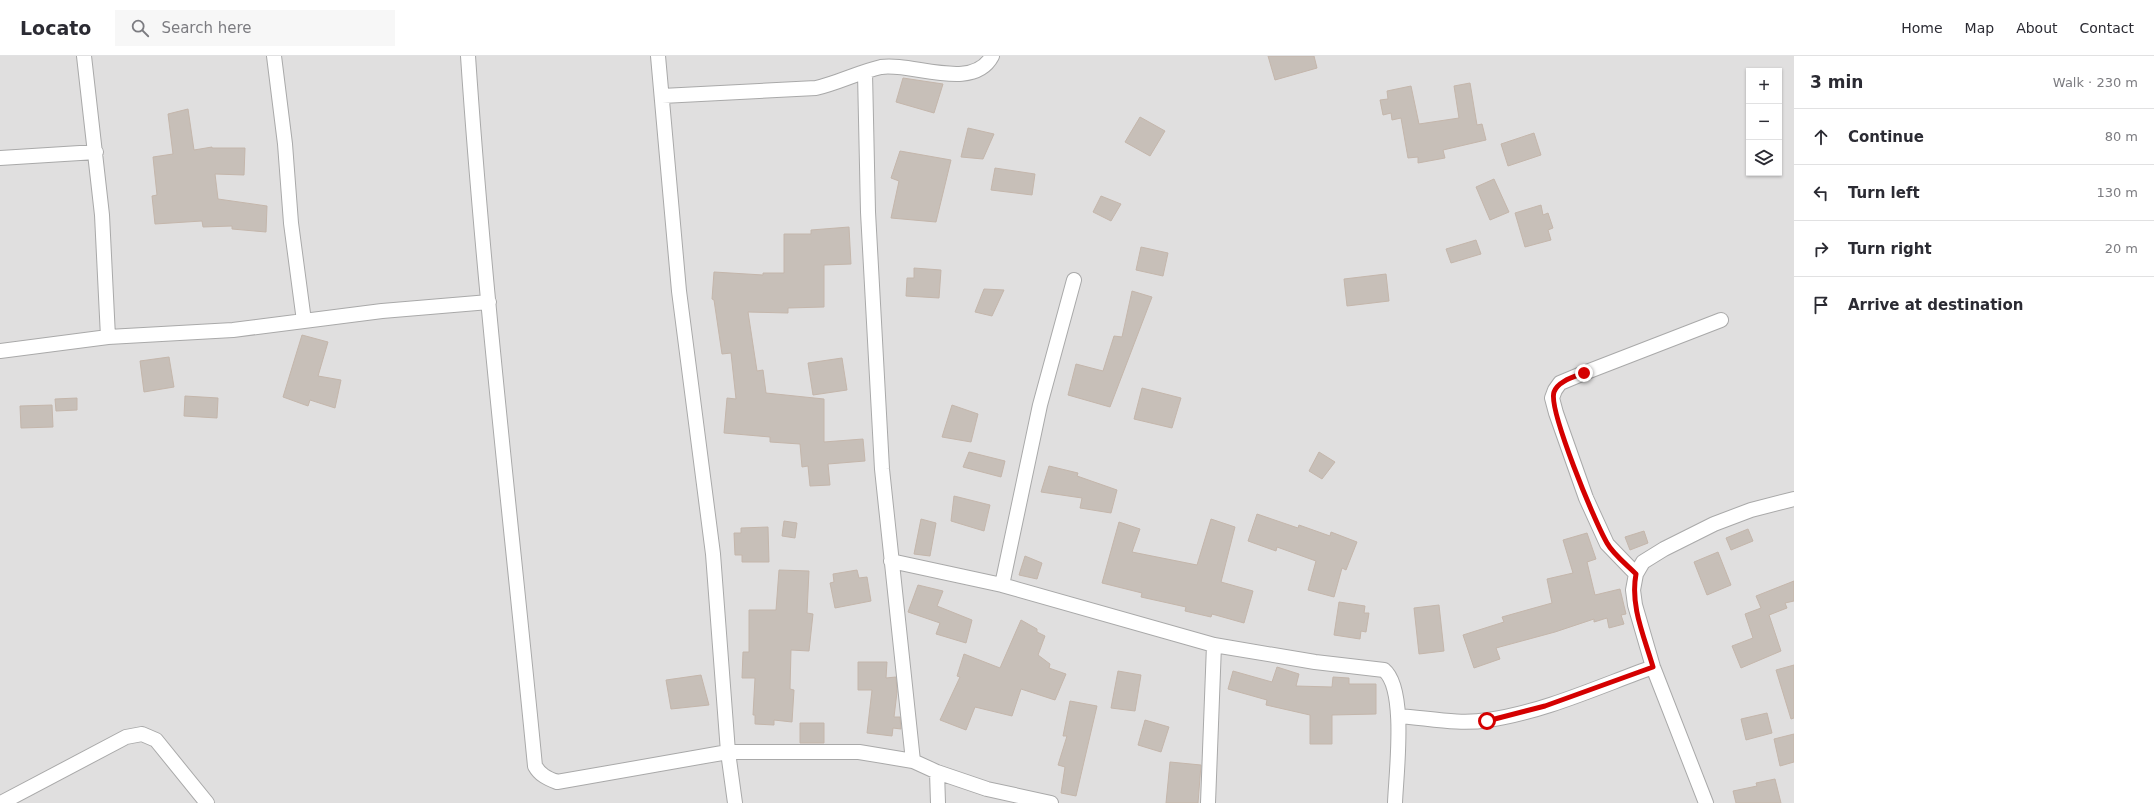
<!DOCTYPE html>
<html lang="en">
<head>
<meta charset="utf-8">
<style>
	:root { --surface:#fff; --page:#f7f7f7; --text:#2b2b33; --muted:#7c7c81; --line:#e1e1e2 }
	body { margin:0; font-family:"DejaVu Sans",sans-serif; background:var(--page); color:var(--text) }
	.controls { position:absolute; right:12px; top:12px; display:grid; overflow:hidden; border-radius:0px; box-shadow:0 1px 3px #0004 }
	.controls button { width:36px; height:36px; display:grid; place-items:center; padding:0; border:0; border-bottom:1px solid var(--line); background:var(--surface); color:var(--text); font:20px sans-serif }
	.stop { position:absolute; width:12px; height:12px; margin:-9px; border:3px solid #d40000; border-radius:50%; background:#fff }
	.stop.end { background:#d40000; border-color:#fff; box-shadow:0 1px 4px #0008 }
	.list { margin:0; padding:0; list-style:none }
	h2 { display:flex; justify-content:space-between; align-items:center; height:52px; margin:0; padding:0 16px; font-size:17px }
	h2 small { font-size:13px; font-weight:400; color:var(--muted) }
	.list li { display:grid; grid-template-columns:26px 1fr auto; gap:12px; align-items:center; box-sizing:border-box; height:56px; padding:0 16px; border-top:1px solid var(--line) }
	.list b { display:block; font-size:15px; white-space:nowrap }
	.list em { font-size:13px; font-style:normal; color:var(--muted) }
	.icon { flex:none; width:22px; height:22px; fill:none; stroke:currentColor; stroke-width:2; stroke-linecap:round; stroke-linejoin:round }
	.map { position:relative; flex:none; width:1794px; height:747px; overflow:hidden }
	header { display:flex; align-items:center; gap:24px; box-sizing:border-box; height:56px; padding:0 20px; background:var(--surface); border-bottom:1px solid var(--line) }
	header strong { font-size:19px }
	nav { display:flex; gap:22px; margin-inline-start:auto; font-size:14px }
	.search { width:280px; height:36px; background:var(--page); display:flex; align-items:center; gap:10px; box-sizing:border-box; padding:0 14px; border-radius:0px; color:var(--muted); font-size:15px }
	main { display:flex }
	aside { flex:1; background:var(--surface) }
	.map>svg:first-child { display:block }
</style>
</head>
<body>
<header>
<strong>Locato</strong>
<div class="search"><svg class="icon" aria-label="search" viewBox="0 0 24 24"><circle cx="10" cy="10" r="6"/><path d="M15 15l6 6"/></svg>Search here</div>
<nav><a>Home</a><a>Map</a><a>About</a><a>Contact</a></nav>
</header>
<main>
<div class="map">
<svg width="1794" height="747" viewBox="0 0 1794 747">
	<rect width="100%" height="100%" fill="#f2efe9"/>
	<path fill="#e0dfdf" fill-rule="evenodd" d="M 0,0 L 1794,0 L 1794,747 L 0,747 ZM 1749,15 L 1779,15 L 1779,117 L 1749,117 Z"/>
	<path fill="#c7bfb8" stroke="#c4b6ab" d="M 1268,0 L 1314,0 L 1317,12 L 1275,24 Z
		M 903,22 L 943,28 L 934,57 L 896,46 Z
		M 1470,27 L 1477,69 L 1482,68 L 1486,84 L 1443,94 L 1445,102 L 1418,107 L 1418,101 L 1408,102 L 1401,62 L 1392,64 L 1391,57 L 1383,59 L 1380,44 L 1388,43 L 1387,35 L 1411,30 L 1419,68 L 1459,62 L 1454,30 Z
		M 188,53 L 194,94 L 212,91 L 212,92 L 245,92 L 244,119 L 215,118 L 218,143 L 267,150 L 266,176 L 232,173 L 232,170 L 203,171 L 202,165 L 155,168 L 152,140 L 157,139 L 153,101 L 173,98 L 168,58 Z
		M 1140,61 L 1165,75 L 1150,100 L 1125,86 Z
		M 968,72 L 994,78 L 983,103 L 961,101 Z
		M 1534,77 L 1541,99 L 1508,110 L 1501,88 Z
		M 900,95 L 951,104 L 936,166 L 891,162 L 899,125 L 891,122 Z
		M 995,112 L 1035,118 L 1032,139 L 991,134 Z
		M 1494,123 L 1509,156 L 1490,164 L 1476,131 Z
		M 1101,140 L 1121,148 L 1111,165 L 1093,156 Z
		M 1541,149 L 1543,159 L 1548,157 L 1553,172 L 1548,174 L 1551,184 L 1525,191 L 1515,157 Z
		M 849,171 L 851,208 L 824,209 L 824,251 L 788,252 L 788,257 L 748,256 L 757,315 L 763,314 L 766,337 L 824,343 L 824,386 L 863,383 L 865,405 L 828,408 L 830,429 L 810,430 L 808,410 L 802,411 L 800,388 L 770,386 L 770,381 L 724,377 L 727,342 L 736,343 L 731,297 L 722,298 L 714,244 L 712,243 L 714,216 L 763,219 L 763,217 L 784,217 L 784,178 L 811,178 L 811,174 Z
		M 1476,184 L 1481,198 L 1451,207 L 1446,193 Z
		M 1141,191 L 1168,197 L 1163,220 L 1136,214 Z
		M 914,212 L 941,214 L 939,242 L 906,240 L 907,222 L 914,222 Z
		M 1386,218 L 1389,245 L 1347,250 L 1344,223 Z
		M 984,233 L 1004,234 L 992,260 L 975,256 Z
		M 1132,235 L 1152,241 L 1110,351 L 1068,339 L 1076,308 L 1103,315 L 1114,280 L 1122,281 Z
		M 302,279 L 328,286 L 318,320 L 341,324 L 335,352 L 310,344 L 308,350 L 283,341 Z
		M 169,301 L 174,331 L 144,336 L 140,305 Z
		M 842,302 L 847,334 L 813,339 L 808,307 Z
		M 1142,332 L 1181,342 L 1172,372 L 1134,363 Z
		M 185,340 L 218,342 L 217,362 L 184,360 Z
		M 77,342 L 77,354 L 56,355 L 55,343 Z
		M 52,349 L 53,371 L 21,372 L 20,350 Z
		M 952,349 L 978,358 L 971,386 L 942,381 Z
		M 969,396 L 1005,405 L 1001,421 L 963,411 Z
		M 1319,396 L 1335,406 L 1322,423 L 1309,415 Z
		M 1049,410 L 1078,417 L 1077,420 L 1117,434 L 1111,457 L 1080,452 L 1082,442 L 1041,436 Z
		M 954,440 L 990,449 L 984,475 L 951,465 Z
		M 1257,458 L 1298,472 L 1299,469 L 1330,480 L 1331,476 L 1357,486 L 1346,514 L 1342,512 L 1334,541 L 1308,534 L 1316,505 L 1277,491 L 1276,495 L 1248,485 Z
		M 921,463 L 936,467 L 930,500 L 914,498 Z
		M 1211,463 L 1235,471 L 1221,526 L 1253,535 L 1244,567 L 1212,558 L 1211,561 L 1185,555 L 1186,551 L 1141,541 L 1142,537 L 1102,527 L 1119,466 L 1140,473 L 1132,496 L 1197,509 Z
		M 784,465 L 797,467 L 795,482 L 782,480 Z
		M 768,471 L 769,506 L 742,506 L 742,499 L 735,499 L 734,477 L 741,477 L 741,472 Z
		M 1748,473 L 1753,485 L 1731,494 L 1726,482 Z
		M 1644,475 L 1648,487 L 1630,494 L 1625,481 Z
		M 1587,477 L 1596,503 L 1587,506 L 1595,539 L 1620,533 L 1626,558 L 1621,559 L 1624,568 L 1609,572 L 1607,562 L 1594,566 L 1594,563 L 1555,576 L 1496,592 L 1500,603 L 1474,612 L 1463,579 L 1504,566 L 1502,561 L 1552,547 L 1547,523 L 1573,517 L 1563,484 Z
		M 1718,496 L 1731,529 L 1707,539 L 1694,506 Z
		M 1025,500 L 1042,507 L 1037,523 L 1019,519 Z
		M 779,514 L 809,515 L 807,557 L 813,558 L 809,595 L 791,594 L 790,633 L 794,634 L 792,666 L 774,664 L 774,669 L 755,668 L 755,659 L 753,659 L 755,622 L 742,622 L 743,596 L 749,596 L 749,554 L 776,554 Z
		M 857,514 L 859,522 L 867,521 L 871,545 L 835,552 L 830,527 L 834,526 L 833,518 Z
		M 1794,525 L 1794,545 L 1785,547 L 1787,552 L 1769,559 L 1781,595 L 1741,612 L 1732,590 L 1753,582 L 1745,558 L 1761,552 L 1756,540 Z
		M 918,529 L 943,535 L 937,550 L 972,564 L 966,587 L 936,578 L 940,567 L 908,556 Z
		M 1339,546 L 1365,550 L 1364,557 L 1369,557 L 1366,576 L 1361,575 L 1360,583 L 1334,579 Z
		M 1439,549 L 1444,595 L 1419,598 L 1414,552 Z
		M 1021,564 L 1037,573 L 1037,576 L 1045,580 L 1038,599 L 1050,608 L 1049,612 L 1066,618 L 1055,644 L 1021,633 L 1012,660 L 975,651 L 966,674 L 940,664 L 960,621 L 957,620 L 964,598 L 1000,612 Z
		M 858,606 L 887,606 L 886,622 L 896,621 L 897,636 L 894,661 L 900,661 L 901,673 L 893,672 L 892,680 L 867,677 L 872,634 L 858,634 Z
		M 1794,609 L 1794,662 L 1791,663 L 1776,614 Z
		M 1277,611 L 1299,618 L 1296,630 L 1332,631 L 1333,621 L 1349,622 L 1349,628 L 1376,628 L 1376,658 L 1332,659 L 1332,688 L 1310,688 L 1310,659 L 1266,649 L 1267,644 L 1228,633 L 1233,615 L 1272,626 Z
		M 1118,615 L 1141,619 L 1135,655 L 1111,652 Z
		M 701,619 L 709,649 L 671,653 L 666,624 Z
		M 1070,645 L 1097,650 L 1076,740 L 1061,737 L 1065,711 L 1058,709 L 1067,680 L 1063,680 Z
		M 1767,657 L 1772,677 L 1746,684 L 1741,663 Z
		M 1145,664 L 1169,671 L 1161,696 L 1138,689 Z
		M 800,667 L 824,667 L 824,687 L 800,687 Z
		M 1794,678 L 1794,706 L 1780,710 L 1774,683 Z
		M 1170,706 L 1201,709 L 1198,747 L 1166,747 Z
		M 1775,723 L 1781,747 L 1736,747 L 1733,735 L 1757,730 L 1756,727 Z"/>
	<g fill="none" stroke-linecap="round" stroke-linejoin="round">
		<defs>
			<path id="street" d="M 84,0 L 102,159 L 108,281
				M 274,0 L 285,88 L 291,167 L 304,265
				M 468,0 C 484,237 512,473 535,710 C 540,719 547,722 557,726 L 728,696 L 859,696 L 913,705 L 937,716 L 987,733 L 1051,747
				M 658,0 L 679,235 L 713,498 L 728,696 L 735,747
				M 865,17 L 868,156 L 882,413 L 913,705
				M 662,40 L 816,32 C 838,27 859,16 881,11 C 912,6 973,36 992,0
				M 0,102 L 96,96
				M 0,295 L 108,281 L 233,274 L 382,255 L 489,246
				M 891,505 L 1002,529 L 1214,589 L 1315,606 L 1384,614 C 1407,633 1396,718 1395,747
				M 1636,518 L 1607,488 L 1586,442 L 1556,357 L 1552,342 L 1555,334 L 1560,327 L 1584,317 L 1721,264
				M 1002,529 L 1040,349 L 1074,224
				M 1399,660 C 1428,662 1459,669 1488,664 C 1544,656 1600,630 1653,611
				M 937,716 L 938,747
				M 1,747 L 126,681 L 142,678 L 156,684 L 207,747
				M 1208,747 L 1214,589
				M 1706,747 L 1653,611 L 1635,549 L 1633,534 L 1636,518 L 1643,506 L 1664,493 L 1714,468 L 1751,454 L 1794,443"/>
		</defs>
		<use href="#street" stroke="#a9a9a9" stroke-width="16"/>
		<use href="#street" stroke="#fff" stroke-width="14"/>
	</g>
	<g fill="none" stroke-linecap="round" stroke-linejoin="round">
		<path stroke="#d40000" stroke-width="5" d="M 1487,665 L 1545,650 L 1653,611 C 1644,580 1630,550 1636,518 C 1626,508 1613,498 1607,487 C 1595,467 1548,353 1554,336 C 1558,325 1574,321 1584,317"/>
	</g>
</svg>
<div class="controls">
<button>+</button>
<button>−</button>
<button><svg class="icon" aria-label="layers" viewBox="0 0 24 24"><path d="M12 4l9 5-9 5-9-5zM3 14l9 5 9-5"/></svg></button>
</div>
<div class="stop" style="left:1487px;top:665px"></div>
<div class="stop end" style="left:1584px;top:317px"></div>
</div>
<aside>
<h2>3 min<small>Walk · 230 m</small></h2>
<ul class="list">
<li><svg class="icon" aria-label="ahead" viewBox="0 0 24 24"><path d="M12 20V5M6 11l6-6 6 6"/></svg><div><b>Continue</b></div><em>80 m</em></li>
<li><svg class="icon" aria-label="left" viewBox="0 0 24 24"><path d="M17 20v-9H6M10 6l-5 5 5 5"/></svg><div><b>Turn left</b></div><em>130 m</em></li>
<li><svg class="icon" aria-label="right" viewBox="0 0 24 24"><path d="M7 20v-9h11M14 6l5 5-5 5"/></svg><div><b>Turn right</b></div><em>20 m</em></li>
<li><svg class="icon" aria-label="arrive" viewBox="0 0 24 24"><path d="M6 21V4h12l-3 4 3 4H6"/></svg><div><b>Arrive at destination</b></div></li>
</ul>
</aside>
</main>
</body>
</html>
